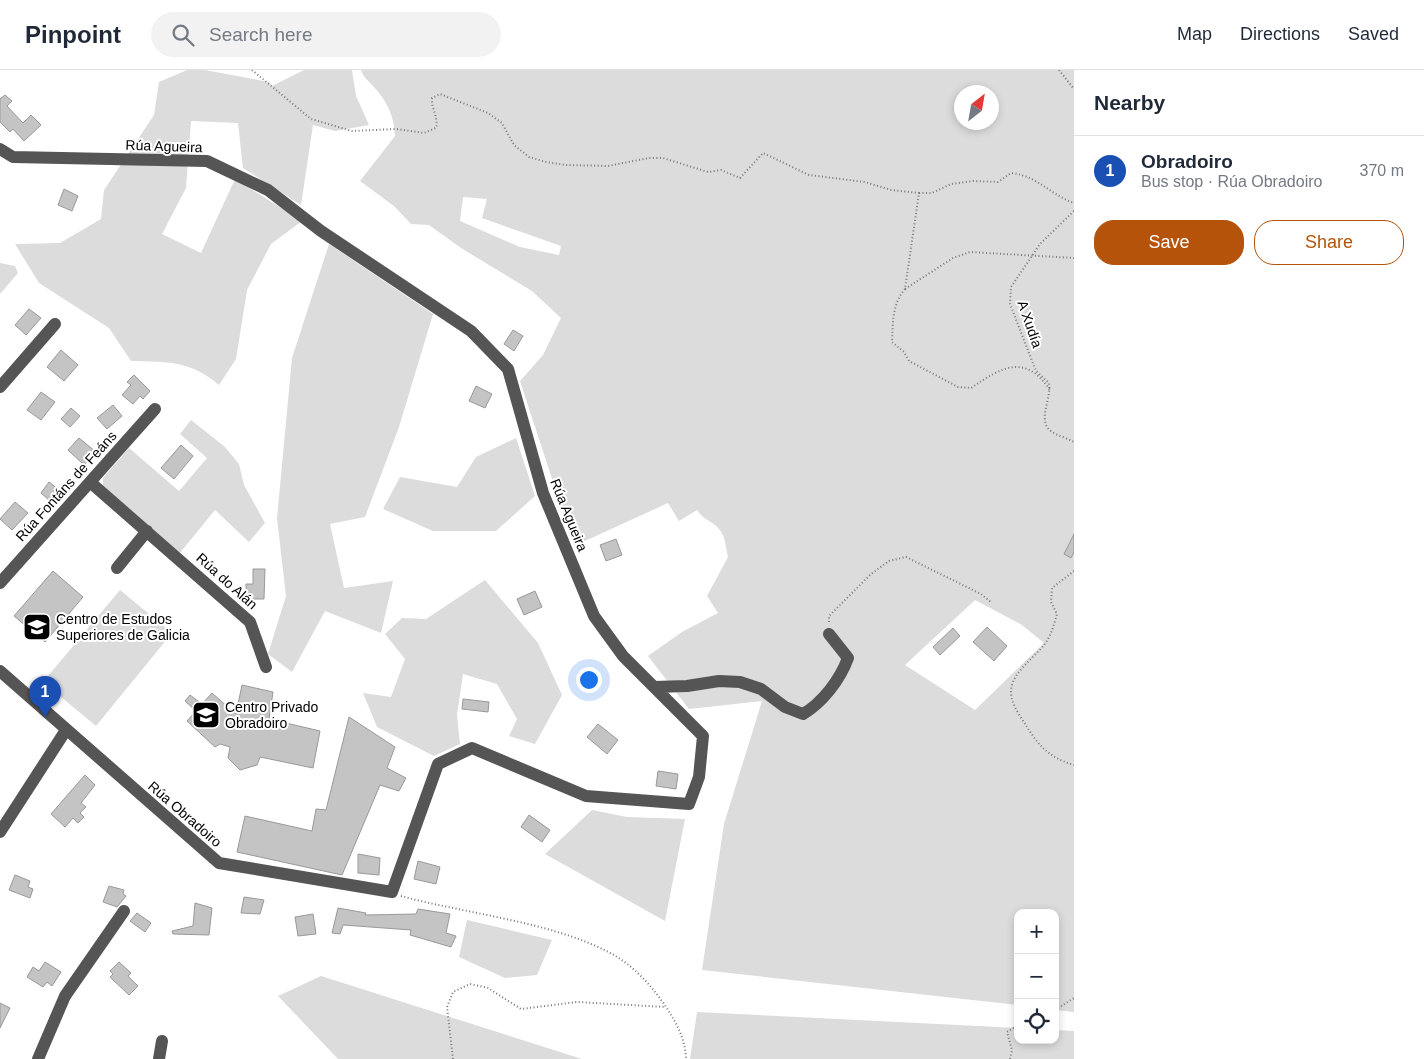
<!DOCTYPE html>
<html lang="en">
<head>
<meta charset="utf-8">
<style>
	:root { --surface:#fff; --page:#f2f2f3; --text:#1f2937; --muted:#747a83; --line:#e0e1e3; --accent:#b45309 }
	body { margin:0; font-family:Arial,sans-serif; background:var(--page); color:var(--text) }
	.controls { position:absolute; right:15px; bottom:15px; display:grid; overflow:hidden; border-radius:10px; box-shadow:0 2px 8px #0003 }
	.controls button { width:45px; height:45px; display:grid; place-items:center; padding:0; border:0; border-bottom:1px solid var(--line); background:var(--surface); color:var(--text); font:25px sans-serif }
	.compass { position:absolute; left:954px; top:15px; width:45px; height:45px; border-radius:50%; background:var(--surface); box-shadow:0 2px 8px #0003; rotate:31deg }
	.you { position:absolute; left:588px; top:609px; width:18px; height:18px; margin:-12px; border:4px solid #fff; border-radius:50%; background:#1a73e8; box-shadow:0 0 0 8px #1a73e833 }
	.badge { display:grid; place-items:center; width:32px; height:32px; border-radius:50%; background:var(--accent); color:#fff; font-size:16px; font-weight:700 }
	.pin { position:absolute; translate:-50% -41px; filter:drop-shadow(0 1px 2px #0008) }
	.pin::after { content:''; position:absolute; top:26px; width:18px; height:15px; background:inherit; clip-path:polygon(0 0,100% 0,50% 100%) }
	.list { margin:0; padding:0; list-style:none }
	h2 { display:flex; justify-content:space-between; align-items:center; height:65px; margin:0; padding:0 20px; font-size:21px }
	h2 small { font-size:16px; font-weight:400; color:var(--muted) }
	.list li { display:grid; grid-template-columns:32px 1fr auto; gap:15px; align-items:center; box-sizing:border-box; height:70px; padding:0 20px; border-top:1px solid var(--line) }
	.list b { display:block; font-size:19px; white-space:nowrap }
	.list p { margin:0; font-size:16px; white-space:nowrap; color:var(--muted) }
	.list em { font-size:16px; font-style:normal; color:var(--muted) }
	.actions { display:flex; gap:10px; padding:15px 20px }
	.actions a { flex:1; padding:11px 0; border:1px solid var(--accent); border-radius:20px; text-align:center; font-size:18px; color:var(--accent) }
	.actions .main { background:var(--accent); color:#fff }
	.icon { flex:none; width:28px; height:28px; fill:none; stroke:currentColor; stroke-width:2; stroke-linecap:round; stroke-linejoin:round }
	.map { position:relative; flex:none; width:1074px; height:989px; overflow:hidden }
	header { display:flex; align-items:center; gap:30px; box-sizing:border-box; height:70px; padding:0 25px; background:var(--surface); border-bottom:1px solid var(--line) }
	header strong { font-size:24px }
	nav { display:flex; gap:28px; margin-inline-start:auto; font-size:18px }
	.search { width:350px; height:45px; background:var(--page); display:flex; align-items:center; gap:12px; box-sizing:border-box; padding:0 18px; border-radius:28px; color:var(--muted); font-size:19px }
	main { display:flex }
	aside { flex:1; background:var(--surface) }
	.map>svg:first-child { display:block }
</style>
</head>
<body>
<header>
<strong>Pinpoint</strong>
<div class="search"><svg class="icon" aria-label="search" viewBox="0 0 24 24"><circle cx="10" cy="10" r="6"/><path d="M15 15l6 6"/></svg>Search here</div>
<nav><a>Map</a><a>Directions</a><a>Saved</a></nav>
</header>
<main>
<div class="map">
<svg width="1074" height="989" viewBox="0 0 1074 989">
	<rect width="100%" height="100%" fill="#fff"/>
	<path fill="#dcdcdc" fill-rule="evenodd" d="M 187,0 L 205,0 L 269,12 L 272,16 L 304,0 L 352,0 L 356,26 L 369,55 L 335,61 L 313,55 L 301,135 L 243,98 L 238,53 L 191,51 L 186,118 L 162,164 L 201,183 L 235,109 L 302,151 L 271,174 L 247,220 L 236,289 L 219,315 C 189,290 168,292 131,291 L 109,258 L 39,213 L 15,174 L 60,173 L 101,149 L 104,120 L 154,45 L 159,12 Z
		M 361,0 L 1074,0 L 1074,942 L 1055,940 L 1055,843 L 1018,843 L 1018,935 L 702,900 L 724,754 L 762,631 L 689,639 L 648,586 L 682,562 L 718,543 L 707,526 L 728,487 C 726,478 725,465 719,459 C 712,450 704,451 697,440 L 679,451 L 668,433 L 574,476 L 520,311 L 543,285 L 561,248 L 532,221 L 461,178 L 429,155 L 411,154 L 394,136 L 360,111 L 395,66 C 394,45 387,31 373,16 C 368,10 363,7 361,0 ZM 962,22 L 992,22 L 992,52 L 962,52 ZM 463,127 L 487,129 L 482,148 L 561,176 L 559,185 L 520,177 L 460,151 ZM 975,530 L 1022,555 L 1044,573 L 975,640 L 905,595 Z
		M 329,174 L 433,244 L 399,357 L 365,447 L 330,454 L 344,518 L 393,511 L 381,563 L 325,541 L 292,602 L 268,584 L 286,526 L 277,448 L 292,288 Z
		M 0,193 L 15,196 L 18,203 L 0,224 Z
		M 191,350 L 225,377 L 239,394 L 244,415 L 265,453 L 249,472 L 215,440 L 179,484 L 103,416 L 103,408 L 129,378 L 179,421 L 207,388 L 180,364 Z
		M 516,368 L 535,426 L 496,461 L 433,461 L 383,439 L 400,407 L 457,417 L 476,387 Z
		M 485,510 L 538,573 L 562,625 L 535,674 L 509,666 L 517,649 L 497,614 L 463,604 L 457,645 L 460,674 L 434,686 L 377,657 L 363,623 L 391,627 L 405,589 L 385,564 L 402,548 L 426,549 Z
		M 120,520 L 172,563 L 96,656 L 43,612 Z
		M 592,740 L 627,747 L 685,749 L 665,851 L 545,784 Z
		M 467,850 L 552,870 L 537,905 L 505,908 L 459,887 Z
		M 321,906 L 582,989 L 338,989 L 278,926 Z
		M 697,942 L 1018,958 L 1018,970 L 1055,970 L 1055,960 L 1074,961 L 1074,989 L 690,989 Z"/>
	<path fill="#c4c4c4" stroke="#999" d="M 5,25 L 12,31 L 7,36 L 23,53 L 31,45 L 41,55 L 24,71 L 13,59 L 10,62 L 0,52 L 0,29 Z
		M 64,119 L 78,126 L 72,141 L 58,135 Z
		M 29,239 L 41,248 L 26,265 L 15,255 Z
		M 513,260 L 523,266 L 514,281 L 504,274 Z
		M 61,280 L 78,295 L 64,311 L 47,297 Z
		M 134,305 L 150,321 L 143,329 L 140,326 L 133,334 L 122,325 L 131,315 L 127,312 Z
		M 476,316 L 492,324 L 485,338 L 469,331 Z
		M 41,322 L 55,332 L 41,350 L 27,340 Z
		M 113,335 L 122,346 L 107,359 L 97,348 Z
		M 71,338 L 80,346 L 70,357 L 61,349 Z
		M 79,368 L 96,382 L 84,395 L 68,380 Z
		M 181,375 L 193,386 L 174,409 L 161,398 Z
		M 49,412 L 59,420 L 50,431 L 41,423 Z
		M 15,432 L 28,443 L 12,460 L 0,449 Z
		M 1074,464 L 1074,482 L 1071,488 L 1064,484 Z
		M 616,469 L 622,485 L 606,491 L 600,475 Z
		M 253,499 L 265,499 L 264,529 L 246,529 L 246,514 L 253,514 Z
		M 53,501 L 83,527 L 45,572 L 14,546 Z
		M 535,521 L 542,537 L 524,545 L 517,529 Z
		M 987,557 L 1007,576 L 994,591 L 973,572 Z
		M 953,558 L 960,566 L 940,585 L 933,577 Z
		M 242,615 L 273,622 L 269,649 L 320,661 L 313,698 L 260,687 L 257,695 L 240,700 L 228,688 L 230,677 L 220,674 L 215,677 L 187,651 L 196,641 L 185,631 L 190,625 L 202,634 L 212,623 L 236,644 Z
		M 463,629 L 489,632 L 488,642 L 462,639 Z
		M 349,647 L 395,677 L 387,698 L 406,708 L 399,721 L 380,715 L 342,805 L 237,782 L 245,746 L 312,761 L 316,739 L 326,740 Z
		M 598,654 L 618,670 L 607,684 L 587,667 Z
		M 658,701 L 678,704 L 676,719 L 656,716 Z
		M 85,705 L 95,715 L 81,733 L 86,737 L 80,743 L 84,747 L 78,753 L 73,748 L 65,757 L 51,744 Z
		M 529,745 L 550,760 L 542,772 L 521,757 Z
		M 358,784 L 380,788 L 379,805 L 358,803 Z
		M 418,791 L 440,797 L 436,814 L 414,809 Z
		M 15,805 L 30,811 L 28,817 L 33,819 L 30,828 L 9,820 Z
		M 109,816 L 124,820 L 123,824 L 126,826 L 117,837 L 103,832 Z
		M 244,827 L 264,830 L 260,844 L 241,843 Z
		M 195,833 L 212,838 L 209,865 L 173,864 L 172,861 L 193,856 Z
		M 338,838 L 366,843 L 365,845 L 416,844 L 418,839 L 450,844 L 446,863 L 456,866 L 451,877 L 410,865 L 411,860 L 343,855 L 340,864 L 332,863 Z
		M 137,843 L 151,853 L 145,862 L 130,851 Z
		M 313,844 L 316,864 L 298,866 L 295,847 Z
		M 45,892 L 61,902 L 52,916 L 47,912 L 43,917 L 27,907 L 33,897 L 39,901 Z
		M 119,892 L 131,903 L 128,906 L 138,916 L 129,925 L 110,907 L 113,904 L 110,901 Z
		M 0,933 L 10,938 L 0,958 Z"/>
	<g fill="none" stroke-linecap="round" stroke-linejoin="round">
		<path stroke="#777" stroke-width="2" stroke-dasharray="1 2.5" stroke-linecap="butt" d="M 252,0 L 311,49 L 352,61 L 397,59 L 424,63 L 436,58 C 439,48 431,39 432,28 L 440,24 L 488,43 L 502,53 L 514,75 L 529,87 L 546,92 L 565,95 L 608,96 L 649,88 L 663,88 L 708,102 L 721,100 L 740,108 L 763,83 L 809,105 L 865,112 L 891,120 L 919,123 L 905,219 L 953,188 L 970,182 L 1074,188
			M 1059,0 L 1074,19
			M 919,123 L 932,123 L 951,114 L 973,111 L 998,112 L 1011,103 C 1038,106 1049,124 1074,133
			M 1074,141 L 1040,174 L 1011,217 L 1010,234 L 1036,301 L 1049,313 C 1052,329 1036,351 1052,362 C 1058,366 1067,368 1074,372
			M 905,219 C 892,234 893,253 892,272 L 904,282 L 909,291 L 958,317 L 971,318 C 1002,297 1025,283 1050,320
			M 1074,501 L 1052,518 L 1051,532 L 1057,544 C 1054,555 1051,566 1044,575 C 1033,589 1011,603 1011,622 C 1011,635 1021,647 1027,657 C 1040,678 1051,688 1074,695
			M 829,552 L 829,546 L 871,504 L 889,491 L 906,487 L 981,524 L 992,533
			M 401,826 C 467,844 554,852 612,884 C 634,896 652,916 666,937 C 677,954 685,968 686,989
			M 1055,940 L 1074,928
			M 453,989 L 447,937 L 453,922 L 470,914 L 488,918 L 521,939 L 577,932 L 666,937
			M 1010,989 L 1012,980 L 1007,962 L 1018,955"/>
		<path stroke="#555" stroke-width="12" d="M 0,79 L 13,87 L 207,91 L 268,120 L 321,161 L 471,261 L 508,299 L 543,423 L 594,546 L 623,586 L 703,666 L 699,707 L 689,734 L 586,726 L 472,678 L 438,694 L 392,822 L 219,793 L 0,601
			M 0,317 L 55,254
			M 90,412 L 250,552 L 266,597
			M 117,498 L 147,461
			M 0,513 L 155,339
			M 654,617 L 687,616 L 719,611 L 740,612 L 761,619 L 785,637 L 803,644 C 822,633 840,610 848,588 L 829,564
			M 0,762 L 66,660
			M 38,989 L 65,926 L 124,841
			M 159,989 L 162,971"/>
	</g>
	<defs>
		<symbol id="university-square" viewBox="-11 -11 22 22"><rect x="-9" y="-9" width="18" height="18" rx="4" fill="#000" stroke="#fff"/><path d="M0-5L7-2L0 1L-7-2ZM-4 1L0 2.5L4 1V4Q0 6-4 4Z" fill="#fff"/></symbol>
	</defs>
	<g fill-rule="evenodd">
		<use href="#university-square" x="21" y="541" width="32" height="32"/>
		<use href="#university-square" x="190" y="629" width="32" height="32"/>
	</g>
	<g text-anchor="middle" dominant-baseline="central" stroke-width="4" stroke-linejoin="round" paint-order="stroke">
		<g font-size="14" fill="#000" stroke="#fff">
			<text transform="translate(164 76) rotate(2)">Rúa Agueira</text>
			<text transform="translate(1030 254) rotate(71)">A Xudía</text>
			<text transform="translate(66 416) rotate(-48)">Rúa Fontáns de Feáns</text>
			<text transform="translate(569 445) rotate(68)">Rúa Agueira</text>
			<text transform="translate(227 511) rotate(42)">Rúa do Alán</text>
			<text transform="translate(185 744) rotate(41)">Rúa Obradoiro</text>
		</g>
		<g font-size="14" fill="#000" stroke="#fff" text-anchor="start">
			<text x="56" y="549">Centro de Estudos<tspan x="56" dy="16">Superiores de Galicia</tspan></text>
			<text x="225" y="637">Centro Privado<tspan x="225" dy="16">Obradoiro</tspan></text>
		</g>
	</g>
</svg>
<div class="controls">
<button>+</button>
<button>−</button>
<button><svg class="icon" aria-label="locate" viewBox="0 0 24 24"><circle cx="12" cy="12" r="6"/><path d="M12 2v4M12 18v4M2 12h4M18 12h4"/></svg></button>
</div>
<svg class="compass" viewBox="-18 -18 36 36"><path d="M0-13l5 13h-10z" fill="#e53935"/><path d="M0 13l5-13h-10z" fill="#747a83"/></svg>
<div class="you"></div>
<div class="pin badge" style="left:45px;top:647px;background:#1a4fb4">1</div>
</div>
<aside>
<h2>Nearby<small></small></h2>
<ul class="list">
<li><span class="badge" style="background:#1a4fb4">1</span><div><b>Obradoiro</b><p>Bus stop · Rúa Obradoiro</p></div><em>370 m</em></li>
</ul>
<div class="actions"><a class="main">Save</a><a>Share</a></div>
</aside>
</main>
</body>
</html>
